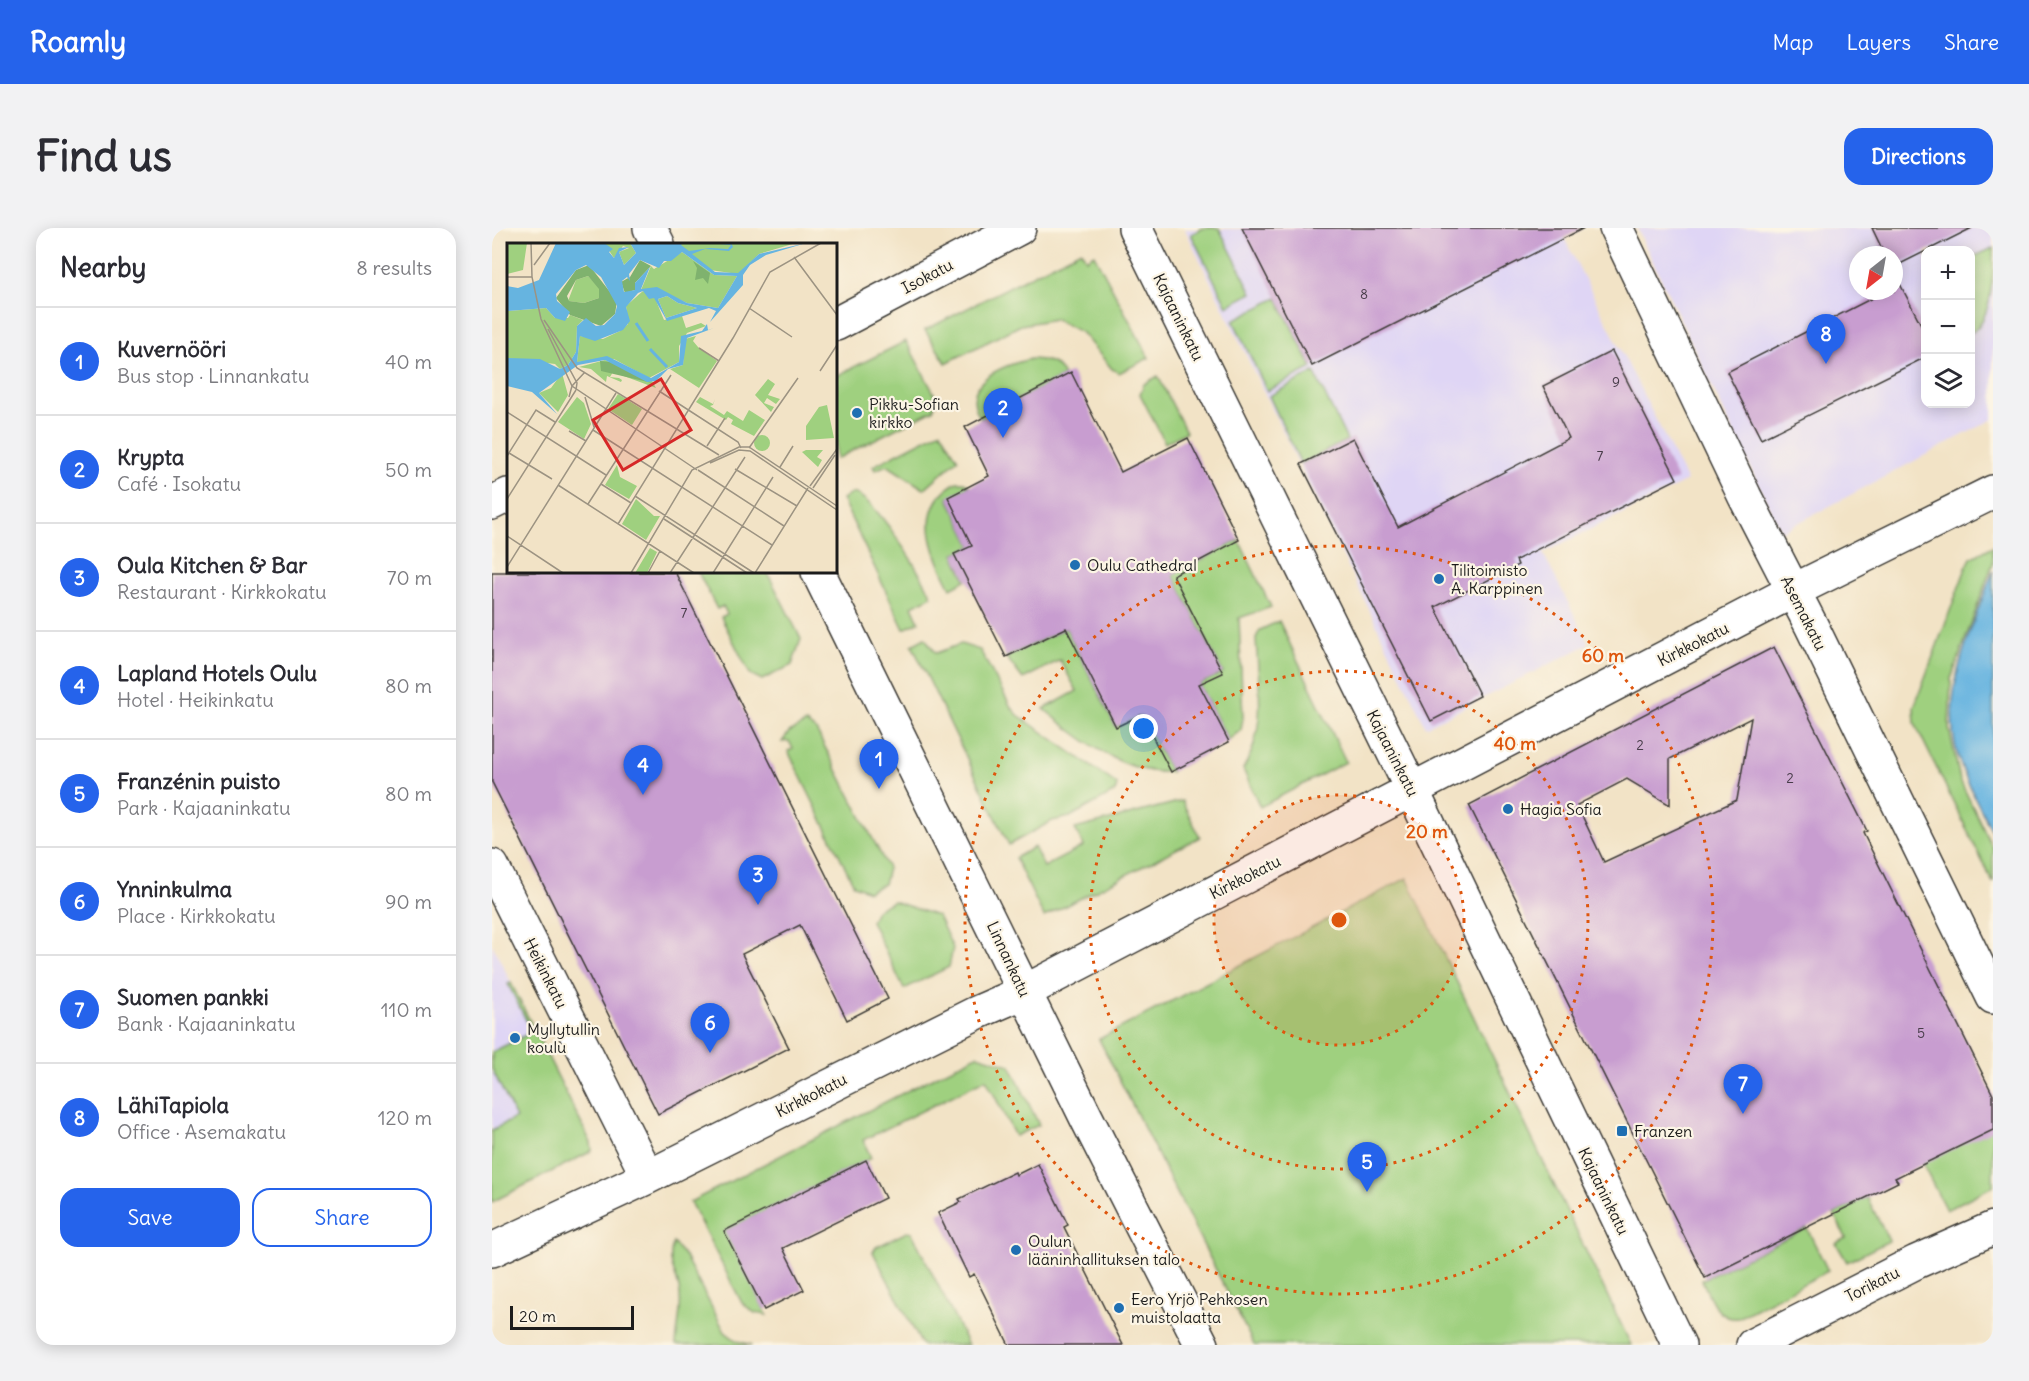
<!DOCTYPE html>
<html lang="en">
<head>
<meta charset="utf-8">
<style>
	:root { --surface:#fff; --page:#f2f2f3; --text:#2b2b33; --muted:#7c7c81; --line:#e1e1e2; --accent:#2563eb }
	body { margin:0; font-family:Delius,sans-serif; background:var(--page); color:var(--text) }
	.controls { position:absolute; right:18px; top:18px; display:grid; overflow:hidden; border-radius:12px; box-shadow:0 3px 15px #0003 }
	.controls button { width:54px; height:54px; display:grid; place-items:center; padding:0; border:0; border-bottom:2px solid var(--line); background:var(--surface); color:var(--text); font:30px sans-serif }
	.compass { position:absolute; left:1357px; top:18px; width:54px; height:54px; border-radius:50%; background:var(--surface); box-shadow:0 3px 15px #0003; rotate:211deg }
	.scale { position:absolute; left:18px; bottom:15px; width:124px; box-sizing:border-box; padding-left:6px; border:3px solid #1c1c1c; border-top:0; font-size:16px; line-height:21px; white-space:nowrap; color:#1c1c1c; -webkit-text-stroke:4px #fcf5e5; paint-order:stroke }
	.you { position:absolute; left:652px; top:501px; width:21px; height:21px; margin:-15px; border:4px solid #fff; border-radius:50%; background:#1a73e8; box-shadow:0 0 0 9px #1a73e833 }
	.badge { display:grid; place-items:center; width:39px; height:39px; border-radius:50%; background:var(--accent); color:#fff; font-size:20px; font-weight:700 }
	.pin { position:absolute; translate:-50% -50px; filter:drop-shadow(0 2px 3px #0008) }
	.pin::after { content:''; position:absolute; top:32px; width:21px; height:18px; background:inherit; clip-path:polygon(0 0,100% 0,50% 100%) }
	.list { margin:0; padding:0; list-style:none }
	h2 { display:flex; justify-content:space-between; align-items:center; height:78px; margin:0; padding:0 24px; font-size:26px }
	h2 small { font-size:20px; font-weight:400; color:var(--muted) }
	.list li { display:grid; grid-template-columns:39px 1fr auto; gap:18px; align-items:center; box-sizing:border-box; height:108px; padding:0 24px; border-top:2px solid var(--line) }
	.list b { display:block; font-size:22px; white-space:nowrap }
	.list p { margin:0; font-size:20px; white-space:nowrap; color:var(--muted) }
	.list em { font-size:20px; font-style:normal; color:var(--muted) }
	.actions { display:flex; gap:12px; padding:18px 24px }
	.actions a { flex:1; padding:14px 0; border:2px solid var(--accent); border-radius:18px; text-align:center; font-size:21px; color:var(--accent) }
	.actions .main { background:var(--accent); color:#fff }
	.icon { flex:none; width:33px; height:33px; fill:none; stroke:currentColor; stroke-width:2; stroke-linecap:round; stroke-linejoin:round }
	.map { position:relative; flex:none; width:1501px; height:1117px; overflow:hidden; border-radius:18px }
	header { display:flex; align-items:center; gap:36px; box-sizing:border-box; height:84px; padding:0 30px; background:var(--accent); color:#fff }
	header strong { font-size:28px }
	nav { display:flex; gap:33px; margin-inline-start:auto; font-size:21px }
	.intro { display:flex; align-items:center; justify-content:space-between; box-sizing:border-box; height:144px; padding:0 36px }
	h1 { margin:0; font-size:42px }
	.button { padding:15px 27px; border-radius:18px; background:var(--accent); color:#fff; font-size:21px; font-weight:700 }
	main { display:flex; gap:36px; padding:0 36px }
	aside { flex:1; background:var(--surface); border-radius:18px; box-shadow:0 3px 15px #0003 }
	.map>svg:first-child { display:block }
</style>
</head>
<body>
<header>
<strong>Roamly</strong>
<nav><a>Map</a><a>Layers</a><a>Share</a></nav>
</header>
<div class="intro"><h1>Find us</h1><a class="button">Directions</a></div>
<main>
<aside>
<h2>Nearby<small>8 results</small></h2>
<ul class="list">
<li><span class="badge">1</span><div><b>Kuvernööri</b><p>Bus stop · Linnankatu</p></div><em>40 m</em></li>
<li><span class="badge">2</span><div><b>Krypta</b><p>Café · Isokatu</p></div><em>50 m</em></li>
<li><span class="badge">3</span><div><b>Oula Kitchen &amp; Bar</b><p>Restaurant · Kirkkokatu</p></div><em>70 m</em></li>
<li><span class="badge">4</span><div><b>Lapland Hotels Oulu</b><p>Hotel · Heikinkatu</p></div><em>80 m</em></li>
<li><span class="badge">5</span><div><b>Franzénin puisto</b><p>Park · Kajaaninkatu</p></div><em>80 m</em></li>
<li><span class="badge">6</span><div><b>Ynninkulma</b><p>Place · Kirkkokatu</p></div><em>90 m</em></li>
<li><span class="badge">7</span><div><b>Suomen pankki</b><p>Bank · Kajaaninkatu</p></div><em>110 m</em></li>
<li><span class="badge">8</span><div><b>LähiTapiola</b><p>Office · Asemakatu</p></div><em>120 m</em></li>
</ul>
<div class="actions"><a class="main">Save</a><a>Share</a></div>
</aside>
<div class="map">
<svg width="1501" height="1117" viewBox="0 0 1501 1117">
	<rect width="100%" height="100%" fill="#fcf5e5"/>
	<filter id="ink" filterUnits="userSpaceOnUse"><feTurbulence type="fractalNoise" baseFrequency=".0167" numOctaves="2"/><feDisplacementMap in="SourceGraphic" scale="12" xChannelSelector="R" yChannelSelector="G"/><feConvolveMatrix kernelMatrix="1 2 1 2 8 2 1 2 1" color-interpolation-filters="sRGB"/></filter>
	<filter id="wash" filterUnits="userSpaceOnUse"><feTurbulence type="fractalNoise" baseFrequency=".008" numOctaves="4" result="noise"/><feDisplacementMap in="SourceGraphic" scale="24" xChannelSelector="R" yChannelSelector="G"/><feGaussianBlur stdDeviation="1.35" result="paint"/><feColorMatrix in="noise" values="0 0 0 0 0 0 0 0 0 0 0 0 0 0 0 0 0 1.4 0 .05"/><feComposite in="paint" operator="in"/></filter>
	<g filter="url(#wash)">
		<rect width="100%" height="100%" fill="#f2e3c6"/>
		<path fill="#dfd5f5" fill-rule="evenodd" d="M 1067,0 L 1195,253 L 1051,325 L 1097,416 L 934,499 L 693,1 Z
			M 1145,0 L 1501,0 L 1501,191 L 1289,304 ZM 1434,22 L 1478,22 L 1478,176 L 1434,176 ZM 1366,27 L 1402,27 L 1402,63 L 1366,63 Z
			M 0,716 L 74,865 L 0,902 Z"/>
		<path fill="#9fd07f" stroke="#5e764e" stroke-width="1.5" d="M 711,0 L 727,0 L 760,65 L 735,78 L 699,6 Z
			M 1501,20 C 1501,47 1501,90 1479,105 L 1478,44 L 1481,36 L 1479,30 Z
			M 589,22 L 594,31 L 602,26 L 657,130 L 627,145 L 620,141 L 590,105 L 563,91 L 529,97 L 454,135 L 433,102 Z
			M 785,70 L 820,140 L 775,163 L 741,92 Z
			M 414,113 L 445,171 L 441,182 L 344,231 L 344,148 Z
			M 539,131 C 554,132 565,133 572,148 L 489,191 C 465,154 511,137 539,131 Z
			M 822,144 L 855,212 L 809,236 L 777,168 Z
			M 666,148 L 694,204 L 673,215 L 648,166 L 652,156 Z
			M 449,203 L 466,231 L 432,261 L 395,237 L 383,242 L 381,238 Z
			M 465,254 L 472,254 L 478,258 L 456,270 L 480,318 L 462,326 L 474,352 L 459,360 C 441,326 420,279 465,254 Z
			M 359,265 C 382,265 429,347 440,368 L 420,378 L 427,394 L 412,401 L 350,271 Z
			M 747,312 L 779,379 L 747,390 L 751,490 L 749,502 L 736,512 L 707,456 L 731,445 L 681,347 Z
			M 1501,318 L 1501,335 L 1459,451 L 1457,500 L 1468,552 L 1501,621 L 1501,655 L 1423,496 L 1422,479 L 1474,340 L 1479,330 Z
			M 206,344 L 275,344 L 309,411 L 300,437 L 270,452 L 258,446 L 229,389 L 235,386 L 231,378 L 225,381 Z
			M 787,393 L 854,534 L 768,579 L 751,541 C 776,501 766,455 764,410 L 768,402 Z
			M 574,400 L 624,499 L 649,487 L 679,544 C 632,547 586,509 552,481 L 585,463 L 568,432 L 531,451 L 514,429 Z
			M 433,410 L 444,425 L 469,416 L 488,422 L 519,479 L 526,487 L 623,555 L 625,557 L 623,564 L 578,589 L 560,593 L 517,617 L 420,417 Z
			M 314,495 L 324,502 L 396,640 L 392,656 L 376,663 L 362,657 L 296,523 L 301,521 L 297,513 L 290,514 L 297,504 Z
			M 690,573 L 708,609 L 552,689 L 523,630 L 542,619 L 552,639 L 592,618 L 583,601 Z
			M 915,650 L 1139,1117 L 762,1117 L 607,811 Z
			M 401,673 L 446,688 L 461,720 L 457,739 L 412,761 L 379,693 L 384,682 Z
			M 19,755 L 99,915 L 100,923 L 0,974 L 0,902 L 24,890 L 0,841 L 0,824 L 40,804 L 16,756 Z
			M 485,827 L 518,837 L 547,897 L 523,908 L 494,851 L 371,912 L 379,930 L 233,1003 L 275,1087 L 263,1085 L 250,1075 L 198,974 Z
			M 1501,902 L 1501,958 L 1454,982 L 1433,941 L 1426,903 Z
			M 1375,969 L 1397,1013 L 1355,1034 L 1344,1015 L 1354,1010 L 1342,986 Z
			M 1315,1000 L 1336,1043 L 1246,1090 C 1225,1093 1217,1067 1210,1052 Z
			M 415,1004 L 420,1005 L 476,1117 L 430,1117 L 381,1024 L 384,1019 Z
			M 181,1015 L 192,1027 L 233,1104 L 245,1113 L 260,1117 L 184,1117 C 185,1100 191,1077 187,1060 C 183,1040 175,1038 181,1015 Z"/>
		<path fill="#66b4e0" stroke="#41687e" stroke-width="1.5" d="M 1501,343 L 1501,606 C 1488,579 1473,553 1465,525 C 1448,463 1480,400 1501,343 Z"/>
		<g id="blocks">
			<path fill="#c89dd0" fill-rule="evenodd" d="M 750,0 L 1092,0 L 820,138 Z
				M 1380,0 L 1480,0 L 1402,39 L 1402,27 L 1393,27 Z
				M 1408,56 L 1434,106 L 1434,129 L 1269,211 L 1235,144 L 1394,63 L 1402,63 L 1402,59 Z
				M 1120,123 L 1185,251 L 1024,332 L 1026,337 L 943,379 L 988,468 L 939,493 L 809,236 L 861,210 L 906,299 L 1077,210 L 1051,158 Z
				M 579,144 L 629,244 L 696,210 L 747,312 L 681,347 L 731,445 L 707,456 L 737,514 L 679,544 L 649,487 L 624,499 L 574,400 L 514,429 L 462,326 L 480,318 L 456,269 L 497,248 L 473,199 Z
				M 0,344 L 183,344 L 396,771 L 355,792 L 308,697 L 250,726 L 297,820 L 166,886 L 0,554 Z
				M 1282,419 L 1375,603 L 1371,605 L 1501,867 L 1501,902 L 1403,950 L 1406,954 L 1213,1050 L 977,577 ZM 1259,490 L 1245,572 L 1112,634 L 1085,577 L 1135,551 L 1178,577 L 1178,531 Z
				M 374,932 L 393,970 L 291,1020 L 312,1062 L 272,1082 L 232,1003 Z
				M 546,936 L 576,997 L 572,999 L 631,1117 L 517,1117 L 482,1046 L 477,1049 L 446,985 L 469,974 L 467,971 L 523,944 L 524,947 Z"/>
		</g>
	</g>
	<g filter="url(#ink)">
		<use href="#blocks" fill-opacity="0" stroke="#3c3a36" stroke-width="1.5"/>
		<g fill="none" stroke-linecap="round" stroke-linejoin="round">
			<defs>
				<path id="street" d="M 1124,0 L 1253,269 L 1319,397 L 1501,769
					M 344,96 L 527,0
					M 0,638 L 156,949
					M 0,1022 L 156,949 L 484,785 L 532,764 L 1301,363 L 1501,264
					M 1261,1117 L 1424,1034 L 1501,1000"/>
				<path id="secondary" d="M 158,0 L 166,16
					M 643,0 L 920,562 L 1187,1117
					M 0,275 L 16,267
					M 326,344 L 595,891 L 710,1117"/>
			</defs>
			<use href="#street" stroke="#3c3a36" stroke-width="36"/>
			<use href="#secondary" stroke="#3c3a36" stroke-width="36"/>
			<use href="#street" stroke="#fff" stroke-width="33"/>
			<use href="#secondary" stroke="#fff" stroke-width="33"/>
		</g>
	</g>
	<circle cx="847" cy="692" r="125" fill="#de560d" fill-opacity=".12"/>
	<g fill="none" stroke="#de560d" stroke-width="3" stroke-dasharray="3 6">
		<circle cx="847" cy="692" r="125"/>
		<circle cx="847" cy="692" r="249"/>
		<circle cx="847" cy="692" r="374"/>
	</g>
	<g fill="#1f6fb2" stroke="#fcf5e5" stroke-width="2">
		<circle cx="365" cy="185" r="6"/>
		<circle cx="583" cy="337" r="6"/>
		<circle cx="947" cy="351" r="6"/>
		<circle cx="1016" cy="581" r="6"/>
		<circle cx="23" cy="810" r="6"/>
		<rect x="1124" y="897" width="12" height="12" rx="3"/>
		<circle cx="524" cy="1022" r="6"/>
		<circle cx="627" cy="1080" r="6"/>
	</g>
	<g text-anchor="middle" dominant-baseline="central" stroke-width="4.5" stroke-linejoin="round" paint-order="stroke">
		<g font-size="14" fill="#473c49">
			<text x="872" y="66">8</text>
			<text x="1124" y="154">9</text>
			<text x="1108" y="228">7</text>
			<text x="192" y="385">7</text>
			<text x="1148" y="517">2</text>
			<text x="1298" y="550">2</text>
			<text x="1429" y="805">5</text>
		</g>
		<g font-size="16" fill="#1c1c1c" stroke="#fcf5e5">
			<text transform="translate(435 48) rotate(-28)">Isokatu</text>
			<text transform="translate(687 89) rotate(64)">Kajaaninkatu</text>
			<text transform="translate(1312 385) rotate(63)">Asemakatu</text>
			<text transform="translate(1201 416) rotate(-27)">Kirkkokatu</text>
			<text transform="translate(901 525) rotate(63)">Kajaaninkatu</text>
			<text transform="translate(753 649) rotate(-27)">Kirkkokatu</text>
			<text transform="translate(517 731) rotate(65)">Linnankatu</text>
			<text transform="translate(54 745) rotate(63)">Heikinkatu</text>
			<text transform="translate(319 867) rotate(-27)">Kirkkokatu</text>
			<text transform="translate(1112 963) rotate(64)">Kajaaninkatu</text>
			<text transform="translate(1380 1056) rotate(-27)">Torikatu</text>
		</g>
		<g font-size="16" fill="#1c1c1c" stroke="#fcf5e5" text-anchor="start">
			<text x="377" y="176">Pikku-Sofian<tspan x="377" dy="18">kirkko</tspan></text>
			<text x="595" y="337">Oulu Cathedral</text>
			<text x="959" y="342">Tilitoimisto<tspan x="959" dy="18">A. Karppinen</tspan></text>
			<text x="1028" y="581">Hagia Sofia</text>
			<text x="35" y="801">Myllytullin<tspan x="35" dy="18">koulu</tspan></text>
			<text x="1142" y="903">Franzen</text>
			<text x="536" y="1013">Oulun<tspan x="536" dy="18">lääninhallituksen talo</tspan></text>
			<text x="639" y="1071">Eero Yrjö Pehkosen<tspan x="639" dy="18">muistolaatta</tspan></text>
		</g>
	</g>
	<g transform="translate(15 15)">
		<rect width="330" height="330" fill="#f2e3c6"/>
		<path d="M 0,0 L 20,0 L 16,27 L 0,31 ZM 97,0 L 123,0 L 129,10 L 117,22 L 112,9 L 122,5 L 116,3 L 107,15 ZM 176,0 L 289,0 L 252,11 L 231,31 L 203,27 L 173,2 ZM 175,9 L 207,32 L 230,33 L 211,65 L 180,60 L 154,48 L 134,47 L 144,23 L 147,26 ZM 81,33 L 93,46 L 92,55 L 77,60 L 61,58 L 69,37 ZM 136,48 L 148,55 L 157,77 L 175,73 L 179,85 L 194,80 L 199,83 L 180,90 L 172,103 L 172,119 L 142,135 L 107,116 L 70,119 L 73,93 L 96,96 L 113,88 L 121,81 L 119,63 ZM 160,53 L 171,60 L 190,65 L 159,75 L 151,56 ZM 39,65 L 48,75 L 61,75 L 63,72 L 76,77 L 70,83 L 69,109 L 61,122 L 53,126 L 48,121 L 0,115 L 0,68 ZM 189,93 L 186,98 L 191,104 L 210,118 L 192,145 L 163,126 L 176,122 L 178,96 ZM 98,117 L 145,138 L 149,145 L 106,129 L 103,134 L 112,135 L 115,137 L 114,139 L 100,133 L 99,139 L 84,126 L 72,124 ZM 55,130 L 61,152 L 51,169 L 32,150 L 44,145 ZM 261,136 L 268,141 L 261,152 L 273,156 L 269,161 L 260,155 L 257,160 L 267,164 L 264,169 L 248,152 ZM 111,151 L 135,166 L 125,182 L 101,166 ZM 70,154 L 77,160 L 84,181 L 77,196 L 51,179 ZM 193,154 L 206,161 L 208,156 L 206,162 L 203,163 L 217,172 L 220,168 L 236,178 L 242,167 L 258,177 L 247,193 L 224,181 L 226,177 L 221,174 L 219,177 L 189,159 ZM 320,162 L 327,195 L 299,197 L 299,183 L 312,164 ZM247 200a8 8 0 1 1 16 0a8 8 0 1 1-16 0ZM 299,207 L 316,207 L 310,214 L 315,217 L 311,224 L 295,209 ZM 110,222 L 113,234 L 130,243 L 122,256 L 98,242 ZM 129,256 L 147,273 L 153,273 L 139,297 L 115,281 ZM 143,305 L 150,309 L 140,330 L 128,330 Z" fill="#9fd07f"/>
		<path d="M 133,17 L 144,23 L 128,40 L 128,47 L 118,50 L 114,39 L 123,34 ZM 186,18 L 203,30 L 201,41 L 196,35 L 188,37 L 190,25 ZM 82,22 L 110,58 L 108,71 L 94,83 L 63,72 L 49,55 L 69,27 ZM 81,33 L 92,46 L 92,55 L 77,60 L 62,58 L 60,53 L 69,37 ZM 93,118 L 104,119 L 145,140 L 94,128 Z" fill="#7fb26e" fill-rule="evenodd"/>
		<path d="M 49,0 L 97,0 L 106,6 L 102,9 L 107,15 L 112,5 L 122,4 L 112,9 L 117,22 L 129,10 L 123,0 L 176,0 L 174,2 L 182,8 L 203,5 L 221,6 L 224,2 L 203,0 L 224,0 L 226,4 L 222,8 L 198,6 L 185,11 L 208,29 L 231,30 L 252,11 L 299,0 L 259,12 L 243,22 L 236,32 L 236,42 L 203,79 L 209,68 L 202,65 L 160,78 L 147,55 L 142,56 L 136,48 L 131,50 L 119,64 L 123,78 L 116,87 L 88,98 L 73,93 L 70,119 L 100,113 L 144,135 L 172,119 L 174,93 L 195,88 L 200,81 L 201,87 L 207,85 L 180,95 L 176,122 L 161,126 L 149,138 L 140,139 L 98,117 L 71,122 L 32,150 L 50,171 L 25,149 L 0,143 L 0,115 L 33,116 L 53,126 L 61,122 L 69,109 L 70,83 L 79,75 L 89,83 L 97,82 L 108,71 L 110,63 L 94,34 L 79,22 L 69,27 L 49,51 L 50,58 L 63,69 L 58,78 L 48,75 L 39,65 L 0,68 L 0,43 L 11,45 L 32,37 ZM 175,9 L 207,32 L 230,33 L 211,65 L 180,60 L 150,44 L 134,46 L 143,24 L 128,40 L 128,47 L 117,49 L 115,38 L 120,34 L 123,38 L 122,31 L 133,17 L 152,25 L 157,18 L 164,18 ZM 160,53 L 171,60 L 190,65 L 159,75 L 151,56 Z" fill="#66b4e0" fill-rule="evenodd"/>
		<path fill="none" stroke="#66b4e0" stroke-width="3" d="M 129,80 L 141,98M 143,106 L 160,124"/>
		<path fill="none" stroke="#9c9382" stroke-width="1.5" d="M 24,0 L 25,34 L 34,76 L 65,143 L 190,227M 287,14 L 330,72M 27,22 L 43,0M 0,34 L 25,34M 242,65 L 285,94M 37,77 L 70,125 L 212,212M 41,86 L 70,140 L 69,147M 192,105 L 212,118M 313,128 L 330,102M 152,148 L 231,199 L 234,205M 62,154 L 65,143 L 78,129M 78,154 L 87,184M 0,169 L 99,232M 86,187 L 265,302M 62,188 L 79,198M 200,203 L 218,175M 242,205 L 291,135M 2,210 L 45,236M 0,213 L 29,167 L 48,179M 203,220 L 232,207 L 243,208 L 330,267M 273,224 L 286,203M 228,226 L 290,263M 191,227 L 277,283M 94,241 L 124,260M 51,242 L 187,330M 303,243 L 330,206M 306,245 L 328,212M 128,253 L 247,330M 0,256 L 69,147M 81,261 L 164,132M 157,276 L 240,330M 111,281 L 226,95 L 263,29 L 314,0M 0,293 L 56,330M 0,324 L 109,150M 124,330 L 185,227 L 232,204 L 242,204 L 330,263M 141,330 L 153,308M 163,330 L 238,214M 206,330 L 266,234M 248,330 L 301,245"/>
		<path fill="#d62828" fill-opacity="0.15" stroke="#d62828" stroke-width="3" d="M 154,136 L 184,187 L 116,227 L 86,177 Z"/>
		<rect width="330" height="330" fill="none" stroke="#1c1c1c" stroke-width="3"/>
	</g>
	<circle cx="847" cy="692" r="9" fill="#de560d" stroke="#fcf5e5" stroke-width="3"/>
	<g font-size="18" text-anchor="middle" font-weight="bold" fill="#de560d" stroke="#fcf5e5" stroke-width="4.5" stroke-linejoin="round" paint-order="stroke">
		<text x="1111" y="434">60 m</text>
		<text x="1023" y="522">40 m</text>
		<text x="935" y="610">20 m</text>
	</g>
</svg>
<div class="controls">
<button>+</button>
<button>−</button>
<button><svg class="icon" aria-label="layers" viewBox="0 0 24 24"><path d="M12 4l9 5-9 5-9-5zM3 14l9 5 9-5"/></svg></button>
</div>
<svg class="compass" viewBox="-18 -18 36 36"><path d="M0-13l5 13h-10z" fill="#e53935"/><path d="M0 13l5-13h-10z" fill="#7c7c81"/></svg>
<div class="scale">20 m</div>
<div class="you"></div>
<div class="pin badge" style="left:387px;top:561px">1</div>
<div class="pin badge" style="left:511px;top:210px">2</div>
<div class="pin badge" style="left:266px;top:677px">3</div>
<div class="pin badge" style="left:151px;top:567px">4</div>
<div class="pin badge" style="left:875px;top:964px">5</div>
<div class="pin badge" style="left:218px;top:825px">6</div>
<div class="pin badge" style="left:1251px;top:886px">7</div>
<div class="pin badge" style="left:1334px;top:136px">8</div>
</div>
</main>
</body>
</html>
